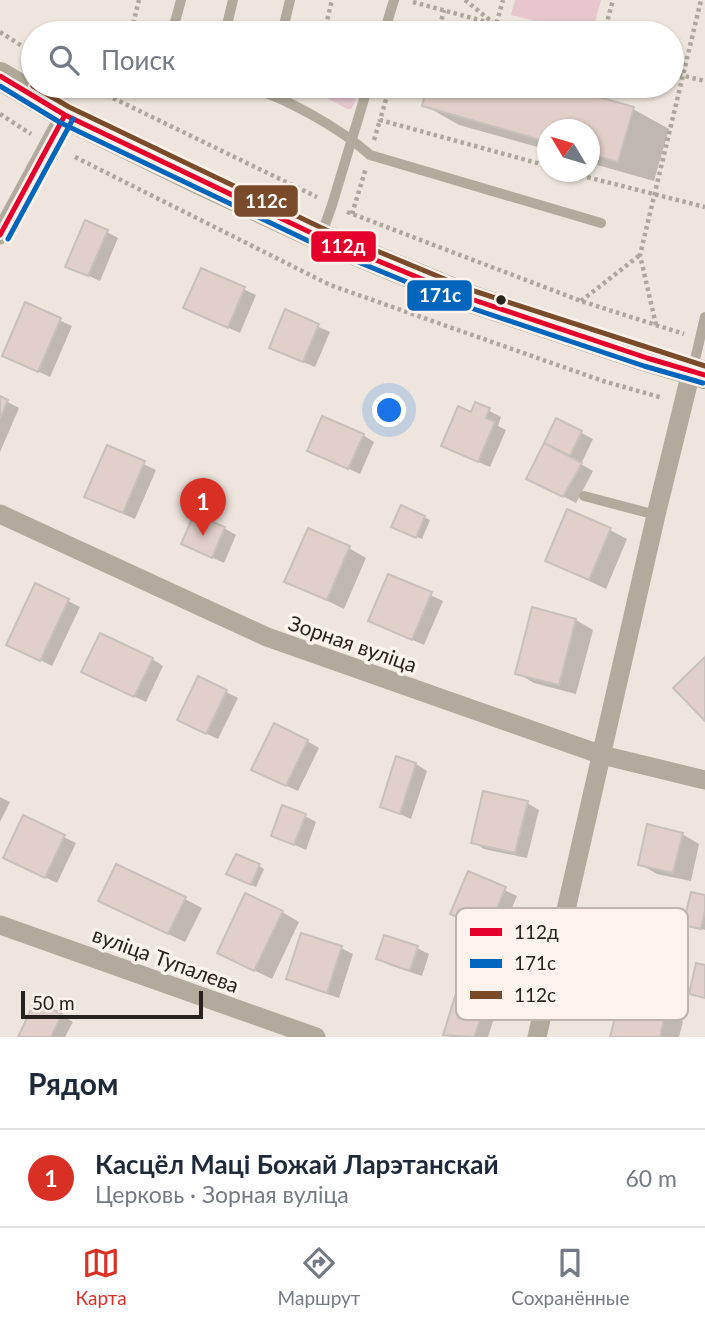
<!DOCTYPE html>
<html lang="ru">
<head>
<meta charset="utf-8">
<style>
	:root { --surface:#fff; --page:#f6f6f7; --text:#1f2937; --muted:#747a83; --line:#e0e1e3; --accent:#d93025 }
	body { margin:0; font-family:Lato,sans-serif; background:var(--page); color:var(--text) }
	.compass { position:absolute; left:537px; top:119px; width:63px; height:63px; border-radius:50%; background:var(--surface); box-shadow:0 2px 5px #0004; rotate:308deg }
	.scale { position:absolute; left:21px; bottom:18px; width:182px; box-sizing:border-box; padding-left:7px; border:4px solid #27221d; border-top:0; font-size:19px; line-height:24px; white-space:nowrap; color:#27221d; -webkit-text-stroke:5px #fdf3ec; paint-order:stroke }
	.you { position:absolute; left:390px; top:411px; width:24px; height:24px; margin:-18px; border:5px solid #fff; border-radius:50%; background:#1a73e8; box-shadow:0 0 0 10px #1a73e833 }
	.badge { display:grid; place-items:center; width:46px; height:46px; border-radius:50%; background:var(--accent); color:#fff; font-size:23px; font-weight:700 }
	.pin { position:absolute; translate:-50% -58px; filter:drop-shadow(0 2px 4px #0008) }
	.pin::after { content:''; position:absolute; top:37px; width:24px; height:21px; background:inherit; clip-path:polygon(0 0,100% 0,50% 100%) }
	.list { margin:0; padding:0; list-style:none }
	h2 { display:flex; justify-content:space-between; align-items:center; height:91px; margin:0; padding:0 28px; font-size:30px }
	h2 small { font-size:23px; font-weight:400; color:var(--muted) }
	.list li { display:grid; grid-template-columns:46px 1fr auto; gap:21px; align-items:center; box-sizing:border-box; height:98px; padding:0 28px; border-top:2px solid var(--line) }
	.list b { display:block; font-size:26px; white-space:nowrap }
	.list p { margin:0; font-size:23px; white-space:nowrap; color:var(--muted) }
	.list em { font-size:23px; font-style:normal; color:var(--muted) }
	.icon { flex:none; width:38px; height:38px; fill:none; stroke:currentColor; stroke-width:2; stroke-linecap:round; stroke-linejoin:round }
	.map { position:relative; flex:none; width:705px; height:1037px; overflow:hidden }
	.search { position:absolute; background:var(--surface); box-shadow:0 2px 5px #0004; left:21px; right:21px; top:21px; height:77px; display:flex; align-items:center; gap:18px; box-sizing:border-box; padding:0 24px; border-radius:38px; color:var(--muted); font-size:26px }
	.sheet { height:189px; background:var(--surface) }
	nav { display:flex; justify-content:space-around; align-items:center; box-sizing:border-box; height:98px; border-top:2px solid var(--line); background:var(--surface); font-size:19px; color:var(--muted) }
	nav a { display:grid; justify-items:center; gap:4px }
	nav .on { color:var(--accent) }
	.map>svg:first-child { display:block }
</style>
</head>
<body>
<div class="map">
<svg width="705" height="1037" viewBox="0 0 705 1037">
	<rect width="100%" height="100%" fill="#eee6de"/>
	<path fill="#e7c6ce" d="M 515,0 L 601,0 L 592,33 L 584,33 L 511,15 Z
		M 305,86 L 326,86 L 354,96 L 356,100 L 351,109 L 347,109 Z"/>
	<path fill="#0003" d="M 429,86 L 553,86 L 633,109 L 669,129 L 654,181 L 590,163 L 590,130 L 548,130 L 548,150 L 459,125 L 424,105 Z
		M 107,232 L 118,238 L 100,281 L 67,266 Z
		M 202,270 L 256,295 L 240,333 L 185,308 Z
		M 26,305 L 72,326 L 50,377 L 4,355 Z
		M 286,312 L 330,332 L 315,367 L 282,353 Z
		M 0,398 L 19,408 L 0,452 Z
		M 476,404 L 501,417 L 498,426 L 506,430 L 490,467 L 455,452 Z
		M 557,420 L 593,439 L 581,464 L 593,471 L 576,503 L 528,478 Z
		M 363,435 L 374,442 L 360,474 L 309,450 Z
		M 108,447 L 156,470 L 135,519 L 98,503 Z
		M 402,507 L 430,520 L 422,539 L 399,529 Z
		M 224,528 L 236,535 L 224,563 L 183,544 Z
		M 610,530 L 627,539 L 606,589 L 547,561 Z
		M 349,548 L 366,558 L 344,609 L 287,581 Z
		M 389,576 L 443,601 L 424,645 L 370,621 Z
		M 36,585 L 80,607 L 52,666 L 20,650 Z
		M 576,620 L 593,630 L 576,694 L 534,683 L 517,673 Z
		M 152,659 L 163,666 L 146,702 L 95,678 Z
		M 198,678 L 238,698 L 218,739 L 190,726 Z
		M 307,741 L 319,748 L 298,791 L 265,776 Z
		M 416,764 L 427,771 L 411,819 L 382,806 Z
		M 0,797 L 10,802 L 0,822 Z
		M 527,803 L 539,810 L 527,858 L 484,849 L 473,842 Z
		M 305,816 L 316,822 L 306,850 L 273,835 Z
		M 24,818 L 76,843 L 57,883 L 17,864 Z
		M 682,834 L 699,844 L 691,881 L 657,874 L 640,864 Z
		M 259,866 L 264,869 L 256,887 L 234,877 Z
		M 469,873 L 517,896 L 500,935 L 464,919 Z
		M 705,897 L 705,930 L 685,924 Z
		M 185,899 L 202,908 L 185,942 L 117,910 Z
		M 282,912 L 299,922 L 272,979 L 219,953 Z
		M 341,948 L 353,954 L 339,998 L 300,985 L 288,978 Z
		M 417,948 L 429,954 L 422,976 L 389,965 L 378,958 Z
		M 487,999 L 498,1005 L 488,1037 L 450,1037 L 445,1034 Z
		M 665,1011 L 683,1021 L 679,1037 L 612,1037 Z
		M 61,1015 L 73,1022 L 65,1037 L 20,1037 Z"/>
	<path fill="#e1cfc9" stroke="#c8c0bc" stroke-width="2" d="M 427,86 L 559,86 L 634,107 L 618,162 L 590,154 L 590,130 L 548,130 L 548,142 L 422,106 Z
		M 85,220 L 108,230 L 88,276 L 65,267 Z
		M 201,268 L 245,287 L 228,328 L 183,308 Z
		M 25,302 L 61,318 L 38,372 L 2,356 Z
		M 285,309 L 319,324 L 303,362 L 269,348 Z
		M 0,396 L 8,400 L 0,419 Z
		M 475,402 L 490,408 L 486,418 L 495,422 L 478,462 L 441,446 L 458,406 L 471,412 Z
		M 322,416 L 364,434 L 348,469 L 307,451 Z
		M 556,418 L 582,431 L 570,456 L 544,443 Z
		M 544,443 L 582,463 L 563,497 L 526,479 Z
		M 107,445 L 145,461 L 123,513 L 84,497 Z
		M 401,505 L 425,516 L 416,538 L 391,527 Z
		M 567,509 L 611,528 L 589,580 L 545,561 Z
		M 194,514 L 225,527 L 212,558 L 181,544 Z
		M 308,528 L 350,546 L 327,600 L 284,582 Z
		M 388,574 L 432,592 L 412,640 L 368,621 Z
		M 35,583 L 69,599 L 40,661 L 6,645 Z
		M 532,607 L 576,619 L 559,685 L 515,674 Z
		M 100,633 L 153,658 L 134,697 L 81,672 Z
		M 705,657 L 705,721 L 673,688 Z
		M 198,676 L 227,690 L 206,734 L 177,720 Z
		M 274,723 L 308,740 L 286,786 L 251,770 Z
		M 396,756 L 416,763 L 400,814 L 380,807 Z
		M 483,791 L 528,801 L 515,853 L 471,843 Z
		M 282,805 L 306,814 L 294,845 L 271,836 Z
		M 23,815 L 65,835 L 45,878 L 3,858 Z
		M 647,824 L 683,833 L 673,873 L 638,865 Z
		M 236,854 L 260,864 L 251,885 L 226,874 Z
		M 116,864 L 186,897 L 168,934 L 98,901 Z
		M 468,871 L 506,887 L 488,930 L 450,914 Z
		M 691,892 L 705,895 L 705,910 L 701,929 L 683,925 Z
		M 245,893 L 283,911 L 254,971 L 217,953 Z
		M 301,933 L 342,946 L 327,993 L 286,979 Z
		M 384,935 L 418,946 L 410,971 L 376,959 Z
		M 696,963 L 705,965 L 705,998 L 689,994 Z
		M 458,987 L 488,997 L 474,1037 L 443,1035 Z
		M 620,998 L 666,1009 L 660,1037 L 610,1037 Z
		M 35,1001 L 62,1014 L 51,1037 L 18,1037 Z"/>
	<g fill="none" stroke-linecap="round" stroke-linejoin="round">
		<path stroke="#ada79c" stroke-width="4.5" stroke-dasharray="3.5 3.5" stroke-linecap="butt" d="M 465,0 L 496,25 L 503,0
			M 413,2 L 527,33
			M 0,32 L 33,53
			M 136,33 L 131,32 L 139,0
			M 324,33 L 332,0
			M 438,33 L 444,10
			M 604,33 L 613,0
			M 672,73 L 705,81
			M 88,86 L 317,197
			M 338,86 L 351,90
			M 390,86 L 380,120 L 548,166
			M 0,114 L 31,134
			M 374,140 L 380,120
			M 75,157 L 330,285 L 603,381 L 663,398
			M 567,172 L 705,207
			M 347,212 L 581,301 L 684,334
			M 352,214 L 366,168
			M 581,301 L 640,255
			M 656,325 L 640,255 L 701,0"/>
		<path stroke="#b1aa9d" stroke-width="10" d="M 172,33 L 181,0
			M 225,33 L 233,0
			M 282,33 L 290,0
			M 384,33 L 394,0
			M 246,86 C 285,97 340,128 370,155 L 601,223
			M 321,236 L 332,205 L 368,86
			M 693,368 L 705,317
			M 584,496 L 656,515"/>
		<path stroke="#b1aa9d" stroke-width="19" d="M 0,235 L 65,115
			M 0,514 L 267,637 L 602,755 L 705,780
			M 0,925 L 316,1037
			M 537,1037 L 656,515 L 691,372"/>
		<path stroke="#afaa98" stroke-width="28" d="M 0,76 L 65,115 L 200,181 L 320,237 L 468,298 L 647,358 L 705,375"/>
		<defs>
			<path id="bus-1" d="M 0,76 L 65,115 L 320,237 L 468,298 L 647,358 L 705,375
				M 0,235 L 65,115"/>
			<path id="bus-2" d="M 0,86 L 61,123 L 317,245 L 465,306 L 644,366 L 703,383
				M 8,239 L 73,119"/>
			<path id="bus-3" d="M 33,86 L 69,107 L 324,229 L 471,290 L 705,366"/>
		</defs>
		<use href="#bus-1" stroke="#fdf3ec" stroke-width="10"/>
		<use href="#bus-2" stroke="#fdf3ec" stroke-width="10"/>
		<use href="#bus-3" stroke="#fdf3ec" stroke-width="10"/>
		<use href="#bus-1" stroke="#e4002b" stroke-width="5"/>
		<use href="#bus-2" stroke="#0065bd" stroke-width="5"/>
		<use href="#bus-3" stroke="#7a4b2a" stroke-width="5"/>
	</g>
	<circle fill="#27221d" stroke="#fdf3ec" stroke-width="2.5" cx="501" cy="300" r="6"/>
	<g text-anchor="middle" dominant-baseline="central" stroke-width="7" stroke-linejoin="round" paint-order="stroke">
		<g font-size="21" fill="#27221d" stroke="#fdf3ec">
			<text transform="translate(353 643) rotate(19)">Зорная вуліца</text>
			<text transform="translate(166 959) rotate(20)">вуліца Тупалева</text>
		</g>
	</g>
	<rect x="456" y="908" width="232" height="112" rx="10" fill="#fdf3ec" stroke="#bdb4ae" stroke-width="2"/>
	<rect x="470" y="928" width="32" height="8" fill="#e4002b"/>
	<rect x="470" y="959" width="32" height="9" fill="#0065bd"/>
	<rect x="470" y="991" width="32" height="8" fill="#7a4b2a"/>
	<g font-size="19" fill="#27221d">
		<text x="514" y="939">112д</text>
		<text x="514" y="970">171с</text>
		<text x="514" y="1002">112с</text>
	</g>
	<g stroke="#fdf3ec" stroke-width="2.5">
		<rect x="233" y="184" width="66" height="34" rx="7" fill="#7a4b2a"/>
		<rect x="310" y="230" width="67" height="33" rx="7" fill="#e4002b"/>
		<rect x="406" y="279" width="67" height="33" rx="7" fill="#0065bd"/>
	</g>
	<g font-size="19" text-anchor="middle" font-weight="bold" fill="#fff">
		<text x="266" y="208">112с</text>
		<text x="343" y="253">112д</text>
		<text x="440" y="302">171с</text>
	</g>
</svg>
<svg class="compass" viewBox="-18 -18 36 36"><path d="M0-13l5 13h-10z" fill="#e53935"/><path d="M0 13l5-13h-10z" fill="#747a83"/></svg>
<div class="scale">50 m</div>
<div class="you"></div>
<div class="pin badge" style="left:203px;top:536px">1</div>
<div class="search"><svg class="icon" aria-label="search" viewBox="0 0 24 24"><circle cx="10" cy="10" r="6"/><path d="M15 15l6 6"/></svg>Поиск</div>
</div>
<section class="sheet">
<h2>Рядом<small></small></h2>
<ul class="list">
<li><span class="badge">1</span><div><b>Касцёл Маці Божай Ларэтанскай</b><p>Церковь · Зорная вуліца</p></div><em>60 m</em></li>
</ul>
</section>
<nav>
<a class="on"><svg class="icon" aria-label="map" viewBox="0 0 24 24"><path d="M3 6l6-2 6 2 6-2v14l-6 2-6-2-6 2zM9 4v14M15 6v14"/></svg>Карта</a>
<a><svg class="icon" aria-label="directions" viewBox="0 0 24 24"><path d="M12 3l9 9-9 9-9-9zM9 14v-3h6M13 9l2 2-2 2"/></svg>Маршрут</a>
<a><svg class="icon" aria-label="saved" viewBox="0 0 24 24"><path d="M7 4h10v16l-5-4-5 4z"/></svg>Сохранённые</a>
</nav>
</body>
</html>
